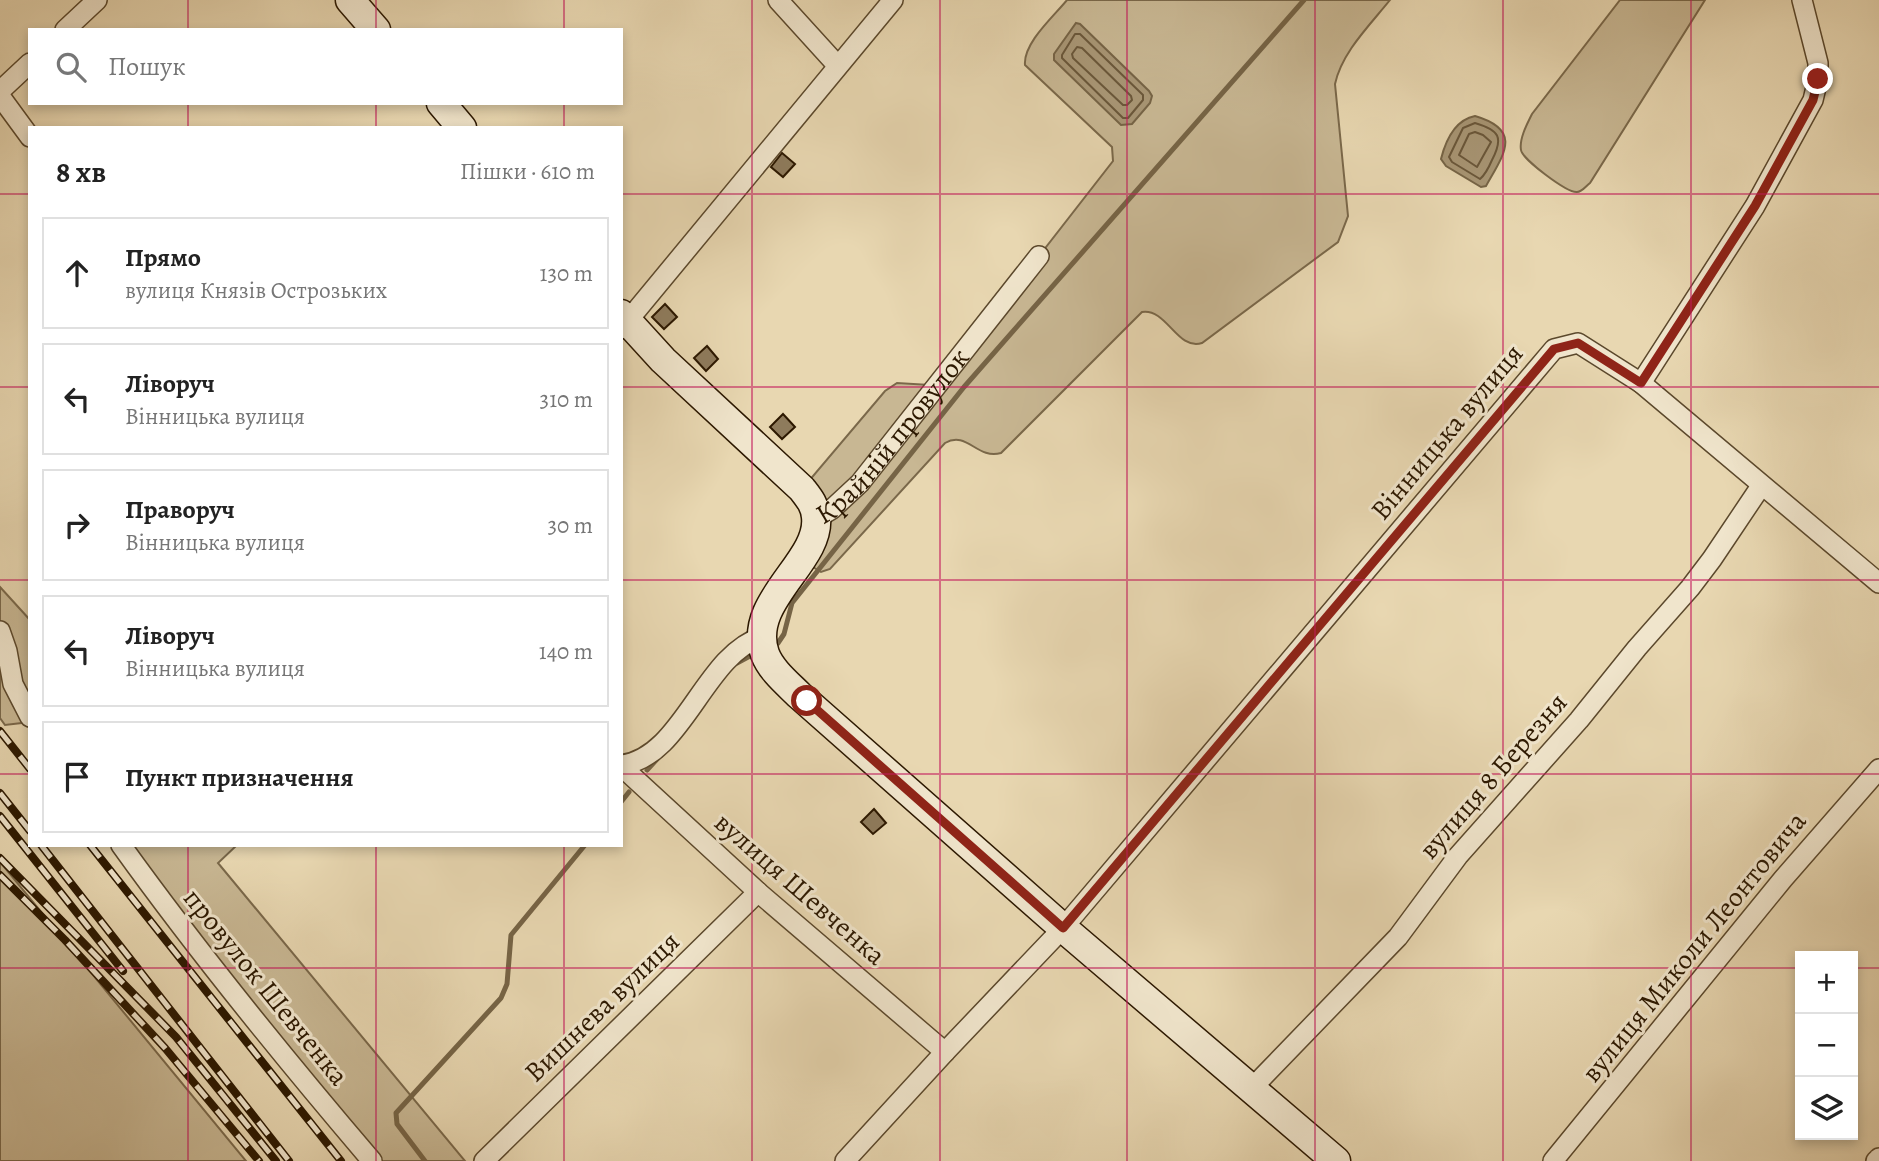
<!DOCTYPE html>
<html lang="uk">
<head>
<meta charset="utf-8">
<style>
	:root { --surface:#fff; --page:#f6f6f6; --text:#222; --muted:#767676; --line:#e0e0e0 }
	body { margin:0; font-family:Alegreya,serif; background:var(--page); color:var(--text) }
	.controls { position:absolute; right:21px; bottom:21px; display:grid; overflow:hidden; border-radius:0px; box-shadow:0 4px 10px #0003 }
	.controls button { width:63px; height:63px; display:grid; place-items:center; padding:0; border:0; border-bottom:2px solid var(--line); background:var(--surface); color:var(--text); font:35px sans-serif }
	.stop { position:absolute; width:21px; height:21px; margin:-16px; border:5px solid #8f2418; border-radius:50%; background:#fff }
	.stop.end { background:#8f2418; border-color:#fff; box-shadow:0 2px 7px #0008 }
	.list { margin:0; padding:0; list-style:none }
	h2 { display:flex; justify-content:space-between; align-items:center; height:91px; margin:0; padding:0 28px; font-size:30px }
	h2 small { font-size:23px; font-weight:400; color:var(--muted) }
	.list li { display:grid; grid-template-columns:46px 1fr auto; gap:21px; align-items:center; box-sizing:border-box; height:112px; margin:0 14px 14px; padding:0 14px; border:2px solid var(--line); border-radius:0px }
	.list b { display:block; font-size:26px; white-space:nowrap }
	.list p { margin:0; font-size:23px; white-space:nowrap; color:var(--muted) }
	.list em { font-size:23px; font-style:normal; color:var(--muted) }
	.icon { flex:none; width:38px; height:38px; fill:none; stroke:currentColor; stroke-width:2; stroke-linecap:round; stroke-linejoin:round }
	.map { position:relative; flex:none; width:1879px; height:1161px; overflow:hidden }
	.search { position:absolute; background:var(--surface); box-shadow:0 4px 10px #0003; left:28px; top:28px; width:595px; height:77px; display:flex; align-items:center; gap:18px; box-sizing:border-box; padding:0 24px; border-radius:0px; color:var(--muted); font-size:26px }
	.panel { position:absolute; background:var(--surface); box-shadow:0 4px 10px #0003; left:28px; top:126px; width:595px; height:721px; border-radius:0px }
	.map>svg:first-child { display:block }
</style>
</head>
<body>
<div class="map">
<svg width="1879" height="1161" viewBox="0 0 1879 1161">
	<rect width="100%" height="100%" fill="#e8d7b1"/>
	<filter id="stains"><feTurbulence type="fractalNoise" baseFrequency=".00286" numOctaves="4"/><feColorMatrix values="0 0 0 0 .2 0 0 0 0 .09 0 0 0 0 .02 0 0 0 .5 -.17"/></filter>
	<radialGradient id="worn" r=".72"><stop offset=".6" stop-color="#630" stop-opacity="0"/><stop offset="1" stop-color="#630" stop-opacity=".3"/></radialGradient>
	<path fill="#c8b793" stroke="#7a684a" stroke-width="2" d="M 1067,0 L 1390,0 C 1370,25 1342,52 1335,84 L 1348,216 L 1338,242 L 1202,343 C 1177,351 1167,308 1142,312 L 1001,453 C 977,460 967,430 945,443 L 830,569 L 821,572 L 800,559 L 806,550 L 802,489 L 885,391 L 897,383 L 930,385 L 1039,256 L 1113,161 L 1112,147 L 1025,65 C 1023,43 1054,16 1067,0 Z
		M 1620,0 L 1705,0 L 1590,183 C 1586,186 1582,192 1577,192 C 1567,193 1522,159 1521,150 C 1519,139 1527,124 1532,114 Z
		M 0,587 L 30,620 L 30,722 L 5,725 L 0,718 Z
		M 121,845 L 237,845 L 218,863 L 465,1161 L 372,1161 Z
		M 0,862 L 246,1161 L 0,1161 Z"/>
	<path fill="#a89675" stroke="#766446" stroke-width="2" d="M 1076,23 L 1080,24 L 1149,91 L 1152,96 L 1150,103 L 1132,124 L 1121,125 L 1054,60 L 1054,54 Z
		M 1475,116 C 1523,130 1504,154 1486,186 L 1481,187 L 1446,166 L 1441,159 C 1446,139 1455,120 1475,116 Z"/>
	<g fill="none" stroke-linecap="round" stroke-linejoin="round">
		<path stroke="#6a573a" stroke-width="2" d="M 1075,34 L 1080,34 L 1143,95 L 1143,100 L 1128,118 L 1123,118 L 1062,58 L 1062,55 Z
			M 1077,47 L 1082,48 L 1131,96 L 1132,100 L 1127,105 L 1123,105 L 1073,58 L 1072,54 Z
			M 1475,123 C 1499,130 1504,137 1492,160 C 1489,167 1486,174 1480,179 L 1452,162 L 1449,157 L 1463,128 Z
			M 1475,132 L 1483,135 L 1491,142 L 1477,167 L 1459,155 L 1469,134 Z"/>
		<path stroke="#766446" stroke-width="5" d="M 778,643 L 784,634 L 792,603 L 964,387 L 1304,0
			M 737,663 L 750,656
			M 647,770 L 659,757
			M 621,802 L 629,792
			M 425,1161 L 397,1124 L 396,1113 L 501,998 L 507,984 L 511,935 L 585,845"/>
	</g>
	<path fill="#8e7b5c" stroke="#2c1800" stroke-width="2" d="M 782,153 L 795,164 L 783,177 L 771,167 Z
		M 665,304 L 677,317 L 664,329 L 652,317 Z
		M 707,346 L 718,359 L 706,371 L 694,358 Z
		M 783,414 L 795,427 L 782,439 L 770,427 Z
		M 874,809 L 886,823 L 873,834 L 861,822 Z"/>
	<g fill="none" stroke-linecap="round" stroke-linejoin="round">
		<defs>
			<g id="street">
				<path d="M 778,0 L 837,65"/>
				<path d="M 65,30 L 97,0"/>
				<path d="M 0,91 L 30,63"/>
				<path d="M 0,96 L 30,137"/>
				<path d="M 621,329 L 893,0"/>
				<path d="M 1641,383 L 1879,583"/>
				<path id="s1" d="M 817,518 L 832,509 L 860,483 L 1039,256"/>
				<path d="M 0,631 L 7,651 L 13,684 L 30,717"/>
				<path d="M 621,765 C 683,758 704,654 762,637"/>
				<path d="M 621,766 L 758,892 L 945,1052"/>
				<path d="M 121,845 C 200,955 285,1059 372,1161"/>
				<path d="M 1252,1088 L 1398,937 L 1458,856 L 1579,720 L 1637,648 L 1690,588 L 1712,559 L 1761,486"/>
				<path d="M 484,1161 L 758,892"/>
				<path d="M 845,1161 L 945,1052 L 1063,928 L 1554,349 L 1578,343 L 1641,383 L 1755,206 L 1813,100 L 1818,79 L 1818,63 L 1802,0"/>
				<path d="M 1553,1161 L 1783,879 L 1879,769"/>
				<path d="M 1876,1161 L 1879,1158"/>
			</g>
			<path id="secondary" d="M 350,0 L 376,30
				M 441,103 L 462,128
				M 621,314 L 663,360 L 802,489 C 809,498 815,505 816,517 C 821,562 746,601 765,654 C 771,670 787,683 799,695 L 1063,928 L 1336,1161"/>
		</defs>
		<use href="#street" stroke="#5b482c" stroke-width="22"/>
		<use href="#secondary" stroke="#2c1800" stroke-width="31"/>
		<use href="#street" stroke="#f0e5cc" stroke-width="19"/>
		<use href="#secondary" stroke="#f0e5cc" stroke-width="28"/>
		<defs>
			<path id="rail" d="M 0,731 L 30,769
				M 0,793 L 30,831
				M 0,816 L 123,971
				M 41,845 L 289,1161
				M 90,845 L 341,1161
				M 0,858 L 176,1037 L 276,1161
				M 0,875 L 65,940 L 165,1048 L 259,1161"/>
		</defs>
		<use href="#rail" stroke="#2c1800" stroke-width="8"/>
		<use href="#rail" stroke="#f0e5cc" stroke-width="5" stroke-dasharray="16" stroke-linecap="butt"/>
	</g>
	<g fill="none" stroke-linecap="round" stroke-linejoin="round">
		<path stroke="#8f2418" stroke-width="9" d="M 807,701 L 1063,928 L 1554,349 L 1578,343 L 1641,383 L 1755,206 L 1813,100 L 1818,79"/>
	</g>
	<path fill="none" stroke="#c2185b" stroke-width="2" stroke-opacity="0.55" d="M 188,0 L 188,30M 376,0 L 376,30M 564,0 L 564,30M 752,0 L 752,1161M 940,0 L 940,1161M 1127,0 L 1127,1161M 1315,0 L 1315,1161M 1503,0 L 1503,1161M 1691,0 L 1691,1161M 188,103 L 188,128M 376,103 L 376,128M 564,103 L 564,128M 0,194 L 30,194M 621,194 L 1879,194M 0,387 L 30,387M 621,387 L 1879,387M 0,580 L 30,580M 621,580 L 1879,580M 0,774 L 30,774M 621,774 L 1879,774M 188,845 L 188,1161M 376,845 L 376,1161M 564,845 L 564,1161M 0,968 L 1800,968M 1853,968 L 1879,968"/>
	<g text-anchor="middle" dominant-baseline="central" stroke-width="6" stroke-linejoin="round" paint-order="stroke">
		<g font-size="28" fill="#2c1800" stroke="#f0e5cc">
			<text transform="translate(1447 432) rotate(-50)">Вінницька вулиця</text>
			<text stroke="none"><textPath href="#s1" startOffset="112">Крайній провулок</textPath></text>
			<text transform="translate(1493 776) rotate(-49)">вулиця 8 Березня</text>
			<text transform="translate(800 889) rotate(41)">вулиця Шевченка</text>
			<text transform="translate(1694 947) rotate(-51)">вулиця Миколи Леонтовича</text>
			<text transform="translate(266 987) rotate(51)">провулок Шевченка</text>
			<text transform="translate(602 1007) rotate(-44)">Вишнева вулиця</text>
		</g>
	</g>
	<rect width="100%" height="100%" filter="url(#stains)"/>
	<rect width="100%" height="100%" fill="url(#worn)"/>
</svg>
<div class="controls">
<button>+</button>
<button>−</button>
<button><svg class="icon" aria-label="layers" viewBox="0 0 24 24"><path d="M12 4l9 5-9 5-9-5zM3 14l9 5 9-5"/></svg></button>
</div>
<div class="stop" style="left:807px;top:701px"></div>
<div class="stop end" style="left:1818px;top:79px"></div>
<div class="search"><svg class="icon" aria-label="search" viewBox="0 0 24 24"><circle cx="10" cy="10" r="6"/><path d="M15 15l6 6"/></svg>Пошук</div>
<section class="panel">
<h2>8 хв<small>Пішки · 610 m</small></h2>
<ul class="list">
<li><svg class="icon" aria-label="ahead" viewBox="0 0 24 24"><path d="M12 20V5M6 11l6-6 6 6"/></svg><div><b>Прямо</b><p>вулиця Князів Острозьких</p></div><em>130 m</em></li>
<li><svg class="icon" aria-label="left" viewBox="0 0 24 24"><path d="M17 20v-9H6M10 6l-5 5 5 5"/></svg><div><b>Ліворуч</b><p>Вінницька вулиця</p></div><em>310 m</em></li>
<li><svg class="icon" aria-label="right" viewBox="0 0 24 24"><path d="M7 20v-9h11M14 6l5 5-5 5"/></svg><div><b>Праворуч</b><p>Вінницька вулиця</p></div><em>30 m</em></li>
<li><svg class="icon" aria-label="left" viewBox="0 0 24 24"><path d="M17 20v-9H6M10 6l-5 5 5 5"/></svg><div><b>Ліворуч</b><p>Вінницька вулиця</p></div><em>140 m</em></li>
<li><svg class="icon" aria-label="arrive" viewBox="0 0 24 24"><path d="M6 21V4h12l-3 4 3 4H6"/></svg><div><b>Пункт призначення</b></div></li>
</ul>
</section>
</div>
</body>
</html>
